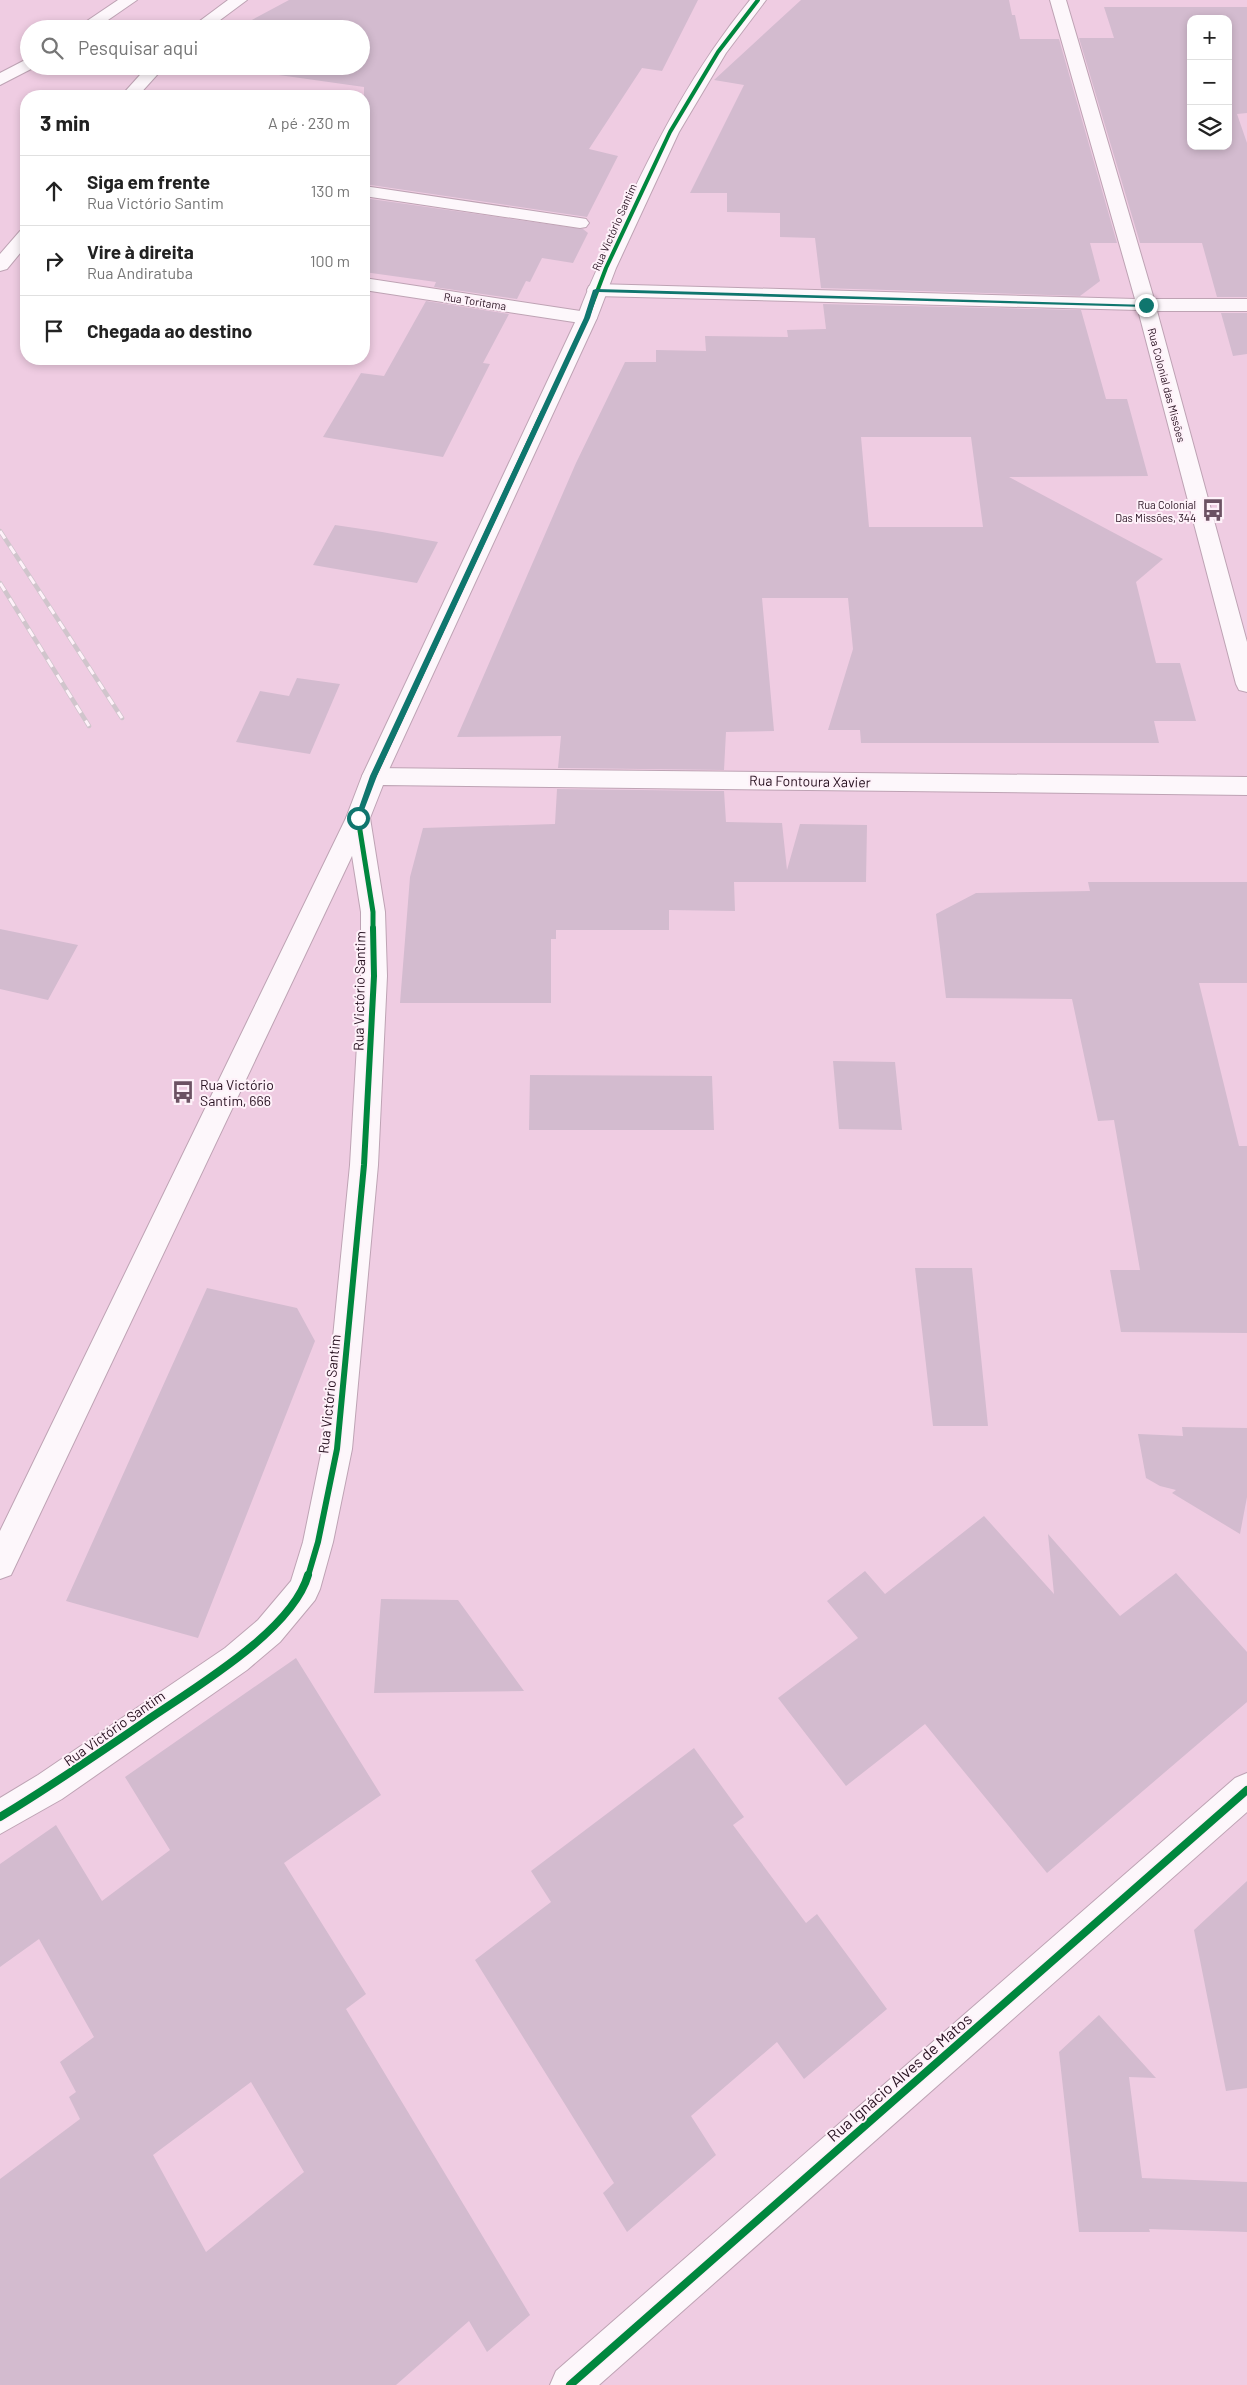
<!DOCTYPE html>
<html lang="pt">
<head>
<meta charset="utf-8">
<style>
	:root { --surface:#fff; --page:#f6f6f6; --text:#222; --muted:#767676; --line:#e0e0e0 }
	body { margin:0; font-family:Barlow,sans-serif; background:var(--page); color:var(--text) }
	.controls { position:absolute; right:15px; top:15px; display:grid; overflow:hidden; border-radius:10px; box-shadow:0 2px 8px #0003 }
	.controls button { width:45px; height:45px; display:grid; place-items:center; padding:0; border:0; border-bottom:1px solid var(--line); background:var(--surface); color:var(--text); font:25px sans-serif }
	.stop { position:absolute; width:15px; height:15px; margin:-11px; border:4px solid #0f766e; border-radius:50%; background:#fff }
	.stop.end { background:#0f766e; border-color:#fff; box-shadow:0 1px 5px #0008 }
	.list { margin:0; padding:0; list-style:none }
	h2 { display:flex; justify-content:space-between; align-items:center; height:65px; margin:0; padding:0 20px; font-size:21px }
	h2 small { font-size:16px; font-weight:400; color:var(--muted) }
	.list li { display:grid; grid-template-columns:32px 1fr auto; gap:15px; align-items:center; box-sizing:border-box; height:70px; padding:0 20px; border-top:1px solid var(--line) }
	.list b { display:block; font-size:19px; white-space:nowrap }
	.list p { margin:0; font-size:16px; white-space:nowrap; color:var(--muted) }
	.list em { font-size:16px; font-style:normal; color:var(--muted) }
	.icon { flex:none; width:28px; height:28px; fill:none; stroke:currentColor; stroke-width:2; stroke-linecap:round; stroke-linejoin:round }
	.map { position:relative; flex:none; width:1247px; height:2385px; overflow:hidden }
	.search { position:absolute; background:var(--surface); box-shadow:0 2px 8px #0003; left:20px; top:20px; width:350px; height:55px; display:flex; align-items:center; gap:12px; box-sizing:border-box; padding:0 18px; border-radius:28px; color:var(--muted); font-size:19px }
	.panel { position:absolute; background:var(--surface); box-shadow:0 2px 8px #0003; left:20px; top:90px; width:350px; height:275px; border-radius:20px }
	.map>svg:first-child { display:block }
</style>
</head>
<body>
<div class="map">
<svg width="1247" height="2385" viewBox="0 0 1247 2385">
	<rect width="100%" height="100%" fill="#efcce2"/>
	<path fill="#d3bbcf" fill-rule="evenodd" d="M 289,0 L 698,0 L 662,71 L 642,68 L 589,149 L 618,156 L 587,217 L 364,184 L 364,87 L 214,66 L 361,66 L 361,29 L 235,29 Z
		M 801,0 L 1009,0 L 1012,15 L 1015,15 L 1020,39 L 1059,39 L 1117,243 L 1090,243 L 1100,281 L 1080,296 L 821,288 L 815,238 L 780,237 L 780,213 L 727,212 L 727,193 L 690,193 L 744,85 L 714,80 Z
		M 1104,7 L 1247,7 L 1247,113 L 1237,114 L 1247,143 L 1247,297 L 1217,297 L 1202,243 L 1140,243 L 1079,38 L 1114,38 ZM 1191,19 L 1228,19 L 1228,146 L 1191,146 Z
		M 364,198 L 583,229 L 588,233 L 573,263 L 542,258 L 530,282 L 526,281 L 517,299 L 434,287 L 436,282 L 364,272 Z
		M 426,301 L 509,314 L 483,363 L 490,364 L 443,457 L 323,437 L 361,373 L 384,376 Z
		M 823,304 L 1081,310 L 1106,399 L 1127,399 L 1148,476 L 1009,477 L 1163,559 L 1136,582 L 1156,663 L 1180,663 L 1196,721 L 1154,721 L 1159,743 L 861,743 L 860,730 L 828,730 L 853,649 L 848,598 L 762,598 L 774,731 L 726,732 L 724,770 L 558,768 L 561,736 L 457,737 L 576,463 L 625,362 L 656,362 L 656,350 L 706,351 L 705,336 L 788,337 L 787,330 L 826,329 ZM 861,437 L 971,437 L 983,527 L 869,527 Z
		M 1221,313 L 1247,313 L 1247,354 L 1233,356 Z
		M 335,525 L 382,532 L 438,542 L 417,583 L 313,565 Z
		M 297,678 L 340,684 L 310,754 L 236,742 L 260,691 L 289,696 Z
		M 557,789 L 724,791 L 726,822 L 782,823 L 787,870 L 800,824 L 867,825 L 866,882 L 734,882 L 735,911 L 669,910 L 669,930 L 556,930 L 556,939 L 551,939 L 551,1003 L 400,1003 L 410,877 L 423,828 L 555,824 Z
		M 1088,882 L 1247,882 L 1247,983 L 1199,983 L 1239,1146 L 1247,1146 L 1247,1333 L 1121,1332 L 1110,1270 L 1140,1270 L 1114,1120 L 1098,1121 L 1072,999 L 946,998 L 936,914 L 976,893 L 1090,891 Z
		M 0,929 L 78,945 L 48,1000 L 0,989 Z
		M 833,1061 L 895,1062 L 902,1130 L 839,1129 Z
		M 530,1075 L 712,1076 L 714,1130 L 529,1130 Z
		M 915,1268 L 972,1268 L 988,1426 L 933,1426 Z
		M 207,1288 L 297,1308 L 315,1341 L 198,1638 L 66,1601 Z
		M 1182,1427 L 1247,1428 L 1247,1497 L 1240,1534 L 1172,1493 L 1176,1490 L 1160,1486 L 1146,1478 L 1138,1434 L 1183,1436 Z
		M 984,1516 L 1054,1594 L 1048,1534 L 1120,1616 L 1176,1573 L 1247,1652 L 1247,1702 L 1047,1873 L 925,1724 L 846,1786 L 778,1698 L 858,1638 L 827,1601 L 865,1571 L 885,1594 Z
		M 381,1599 L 458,1600 L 524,1691 L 374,1693 Z
		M 296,1658 L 381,1795 L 284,1863 L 366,1994 L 346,2009 L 530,2315 L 487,2352 L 469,2321 L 396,2385 L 0,2385 L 0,2179 L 80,2119 L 69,2097 L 76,2092 L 60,2062 L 94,2037 L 39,1939 L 0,1967 L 0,1864 L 56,1825 L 102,1901 L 170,1850 L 125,1777 ZM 251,2082 L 304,2172 L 206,2252 L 153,2155 Z
		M 694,1748 L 744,1817 L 733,1825 L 806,1923 L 817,1914 L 887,2009 L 804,2079 L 777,2042 L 691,2116 L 716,2155 L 627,2232 L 603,2193 L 614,2183 L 475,1960 L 551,1902 L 531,1871 Z
		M 1247,1881 L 1247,2088 L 1226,2091 L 1194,1930 Z
		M 1099,2015 L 1156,2078 L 1129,2077 L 1142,2178 L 1247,2182 L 1247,2232 L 1149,2229 L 1150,2232 L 1079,2232 L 1059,2052 Z"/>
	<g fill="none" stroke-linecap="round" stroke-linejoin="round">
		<defs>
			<path id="service" d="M 364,186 L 580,218 L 586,219 L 589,223 L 586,227 L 580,228 L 364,196 Z"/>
			<path id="minor" d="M 228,0 L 247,0 L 208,29 L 189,29 Z
				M 1050,0 L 1066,0 L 1154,299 L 1247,299 L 1247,311 L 1157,311 L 1247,642 L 1247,692 L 1239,690 L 1236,684 L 1138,310 L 596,296 L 589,294 L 587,290 L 589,286 L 596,284 L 1135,299 Z
				M 148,66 L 165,66 L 138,96 L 121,96 Z
				M 26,230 L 26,246 L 7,269 L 0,271 L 0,254 L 20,231 Z
				M 364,278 L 587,312 L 594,314 L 597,318 L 594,322 L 587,324 L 364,290 Z
				M 358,809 L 366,812 L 370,818 L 385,912 L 387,976 L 378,1165 L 352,1449 L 333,1542 L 320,1589 L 315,1600 L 280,1642 L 247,1670 L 62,1799 L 0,1834 L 0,1798 L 38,1775 L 225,1648 L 258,1620 L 291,1581 L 303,1542 L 322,1449 L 350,1165 L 361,976 L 361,912 L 346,818 L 350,812 Z
				M 1247,1773 L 1247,1812 L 599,2385 L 550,2385 L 556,2371 L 1235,1778 Z"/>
			<path id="tertiary" d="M 750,0 L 766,0 L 726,53 L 679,132 L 616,268 L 597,318 L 386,776 L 382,782 L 374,784 L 366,782 L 362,776 L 577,318 C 589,284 605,252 620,220 C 656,141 695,67 750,0 Z"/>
			<path id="secondary" d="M 374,768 L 1247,777 L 1247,795 L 383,785 L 370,818 L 11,1575 L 0,1579 L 0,1531 L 346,818 L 362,776 L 366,770 Z"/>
			<path id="trunk" d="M 118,0 L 137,0 L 95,29 L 75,29 Z
				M 29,58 L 29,66 L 35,67 L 0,85 L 0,73 Z"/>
		</defs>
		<use href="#service" stroke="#bea3b4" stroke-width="2"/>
		<use href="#minor" stroke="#bea3b4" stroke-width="2"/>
		<use href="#tertiary" stroke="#bea3b4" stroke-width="2"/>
		<use href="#secondary" stroke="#bea3b4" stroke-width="2"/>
		<use href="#trunk" stroke="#bea3b4" stroke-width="2"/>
		<use href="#service" fill="#fdf7fb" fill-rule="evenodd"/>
		<use href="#minor" fill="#fdf7fb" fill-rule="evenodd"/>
		<use href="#tertiary" fill="#fdf7fb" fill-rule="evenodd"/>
		<use href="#secondary" fill="#fdf7fb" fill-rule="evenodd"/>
		<use href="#trunk" fill="#fdf7fb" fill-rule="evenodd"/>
		<defs>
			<path id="rail" d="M 0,531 L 122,718
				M 0,583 L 89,726"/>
		</defs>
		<use href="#rail" stroke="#d0c5cc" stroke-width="4.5"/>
		<use href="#rail" stroke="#fef1f9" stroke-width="3" stroke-dasharray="9" stroke-linecap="butt"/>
		<defs>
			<path id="cycleway-far3" d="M 543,413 L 587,318 L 606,268 L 670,132 L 718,52 L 758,0"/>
			<path id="cycleway-far2" d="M 374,776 L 543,412
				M 358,818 L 373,912 L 373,930"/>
			<path id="cycleway-far1" d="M 308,1576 L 318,1542 L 337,1449 L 364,1165 L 374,976 L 373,928"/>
			<path id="cycleway" d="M 0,1817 C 50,1787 98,1754 146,1721 C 194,1688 292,1631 308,1575
				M 570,2385 L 1247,1790"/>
		</defs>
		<use href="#cycleway-far3" stroke="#fef1f9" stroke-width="5.5"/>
		<use href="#cycleway-far2" stroke="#fef1f9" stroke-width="8"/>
		<use href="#cycleway-far1" stroke="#fef1f9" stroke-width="9"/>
		<use href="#cycleway" stroke="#fef1f9" stroke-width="11"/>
		<use href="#cycleway-far3" stroke="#00873e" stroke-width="4"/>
		<use href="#cycleway-far2" stroke="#00873e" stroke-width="5"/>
		<use href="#cycleway-far1" stroke="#00873e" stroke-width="6"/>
		<use href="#cycleway" stroke="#00873e" stroke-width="8"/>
	</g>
	<path fill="#0f766e" d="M 596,289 L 1149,305 L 1146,307 L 598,292 L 590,318 L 377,776 L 361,818 L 355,819 L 370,776 L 584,318 L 593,290 Z"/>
	<defs>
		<symbol id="bus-bare" viewBox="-9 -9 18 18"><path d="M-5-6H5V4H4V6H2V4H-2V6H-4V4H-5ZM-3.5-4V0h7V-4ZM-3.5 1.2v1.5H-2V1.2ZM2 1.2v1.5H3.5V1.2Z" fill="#6c5263" stroke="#fef1f9" stroke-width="2.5" paint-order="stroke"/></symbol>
	</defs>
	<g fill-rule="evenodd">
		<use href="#bus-bare" x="1197" y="494" width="32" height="32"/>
		<use href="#bus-bare" x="167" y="1076" width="32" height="32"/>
	</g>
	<g text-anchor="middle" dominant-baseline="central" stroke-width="4" stroke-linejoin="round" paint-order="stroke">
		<g font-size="11" fill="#26101f" stroke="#fef1f9">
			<text transform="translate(614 227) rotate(-66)">Rua Victório Santim</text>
			<text transform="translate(475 301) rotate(9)">Rua Toritama</text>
			<text transform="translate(1167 385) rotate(75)">Rua Colonial das Missões</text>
		</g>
		<g font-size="11" fill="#26101f" stroke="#fef1f9" text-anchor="end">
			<text x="1196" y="504">Rua Colonial<tspan x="1196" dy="13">Das Missões, 344</tspan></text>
		</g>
		<g font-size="14" fill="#26101f" stroke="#fef1f9">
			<text transform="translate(810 781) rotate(1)">Rua Fontoura Xavier</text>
			<text transform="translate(359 991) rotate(-89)">Rua Victório Santim</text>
			<text transform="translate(329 1394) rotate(-84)">Rua Victório Santim</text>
			<text transform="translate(114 1728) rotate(-35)">Rua Victório Santim</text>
		</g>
		<g font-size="14" fill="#26101f" stroke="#fef1f9" text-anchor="start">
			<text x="200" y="1084">Rua Victório<tspan x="200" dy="16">Santim, 666</tspan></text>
		</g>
		<g font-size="16" fill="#26101f" stroke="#fef1f9">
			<text transform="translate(899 2077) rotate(-41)">Rua Ignácio Alves de Matos</text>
		</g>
	</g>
</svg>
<div class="controls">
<button>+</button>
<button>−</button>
<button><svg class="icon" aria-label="layers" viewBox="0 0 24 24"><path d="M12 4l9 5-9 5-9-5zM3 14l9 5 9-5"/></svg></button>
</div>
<div class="stop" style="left:358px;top:818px"></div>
<div class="stop end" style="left:1146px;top:305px"></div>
<div class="search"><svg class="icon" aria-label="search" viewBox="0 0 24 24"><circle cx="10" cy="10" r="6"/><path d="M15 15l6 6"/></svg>Pesquisar aqui</div>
<section class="panel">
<h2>3 min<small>A pé · 230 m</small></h2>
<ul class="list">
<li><svg class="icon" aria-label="ahead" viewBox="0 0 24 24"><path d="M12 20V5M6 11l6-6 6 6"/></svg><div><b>Siga em frente</b><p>Rua Victório Santim</p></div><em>130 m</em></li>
<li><svg class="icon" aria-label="right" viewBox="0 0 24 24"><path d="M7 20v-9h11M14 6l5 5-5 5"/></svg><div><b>Vire à direita</b><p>Rua Andiratuba</p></div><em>100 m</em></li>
<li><svg class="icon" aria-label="arrive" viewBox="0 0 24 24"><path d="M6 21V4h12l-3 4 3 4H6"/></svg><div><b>Chegada ao destino</b></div></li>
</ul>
</section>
</div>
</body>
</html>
